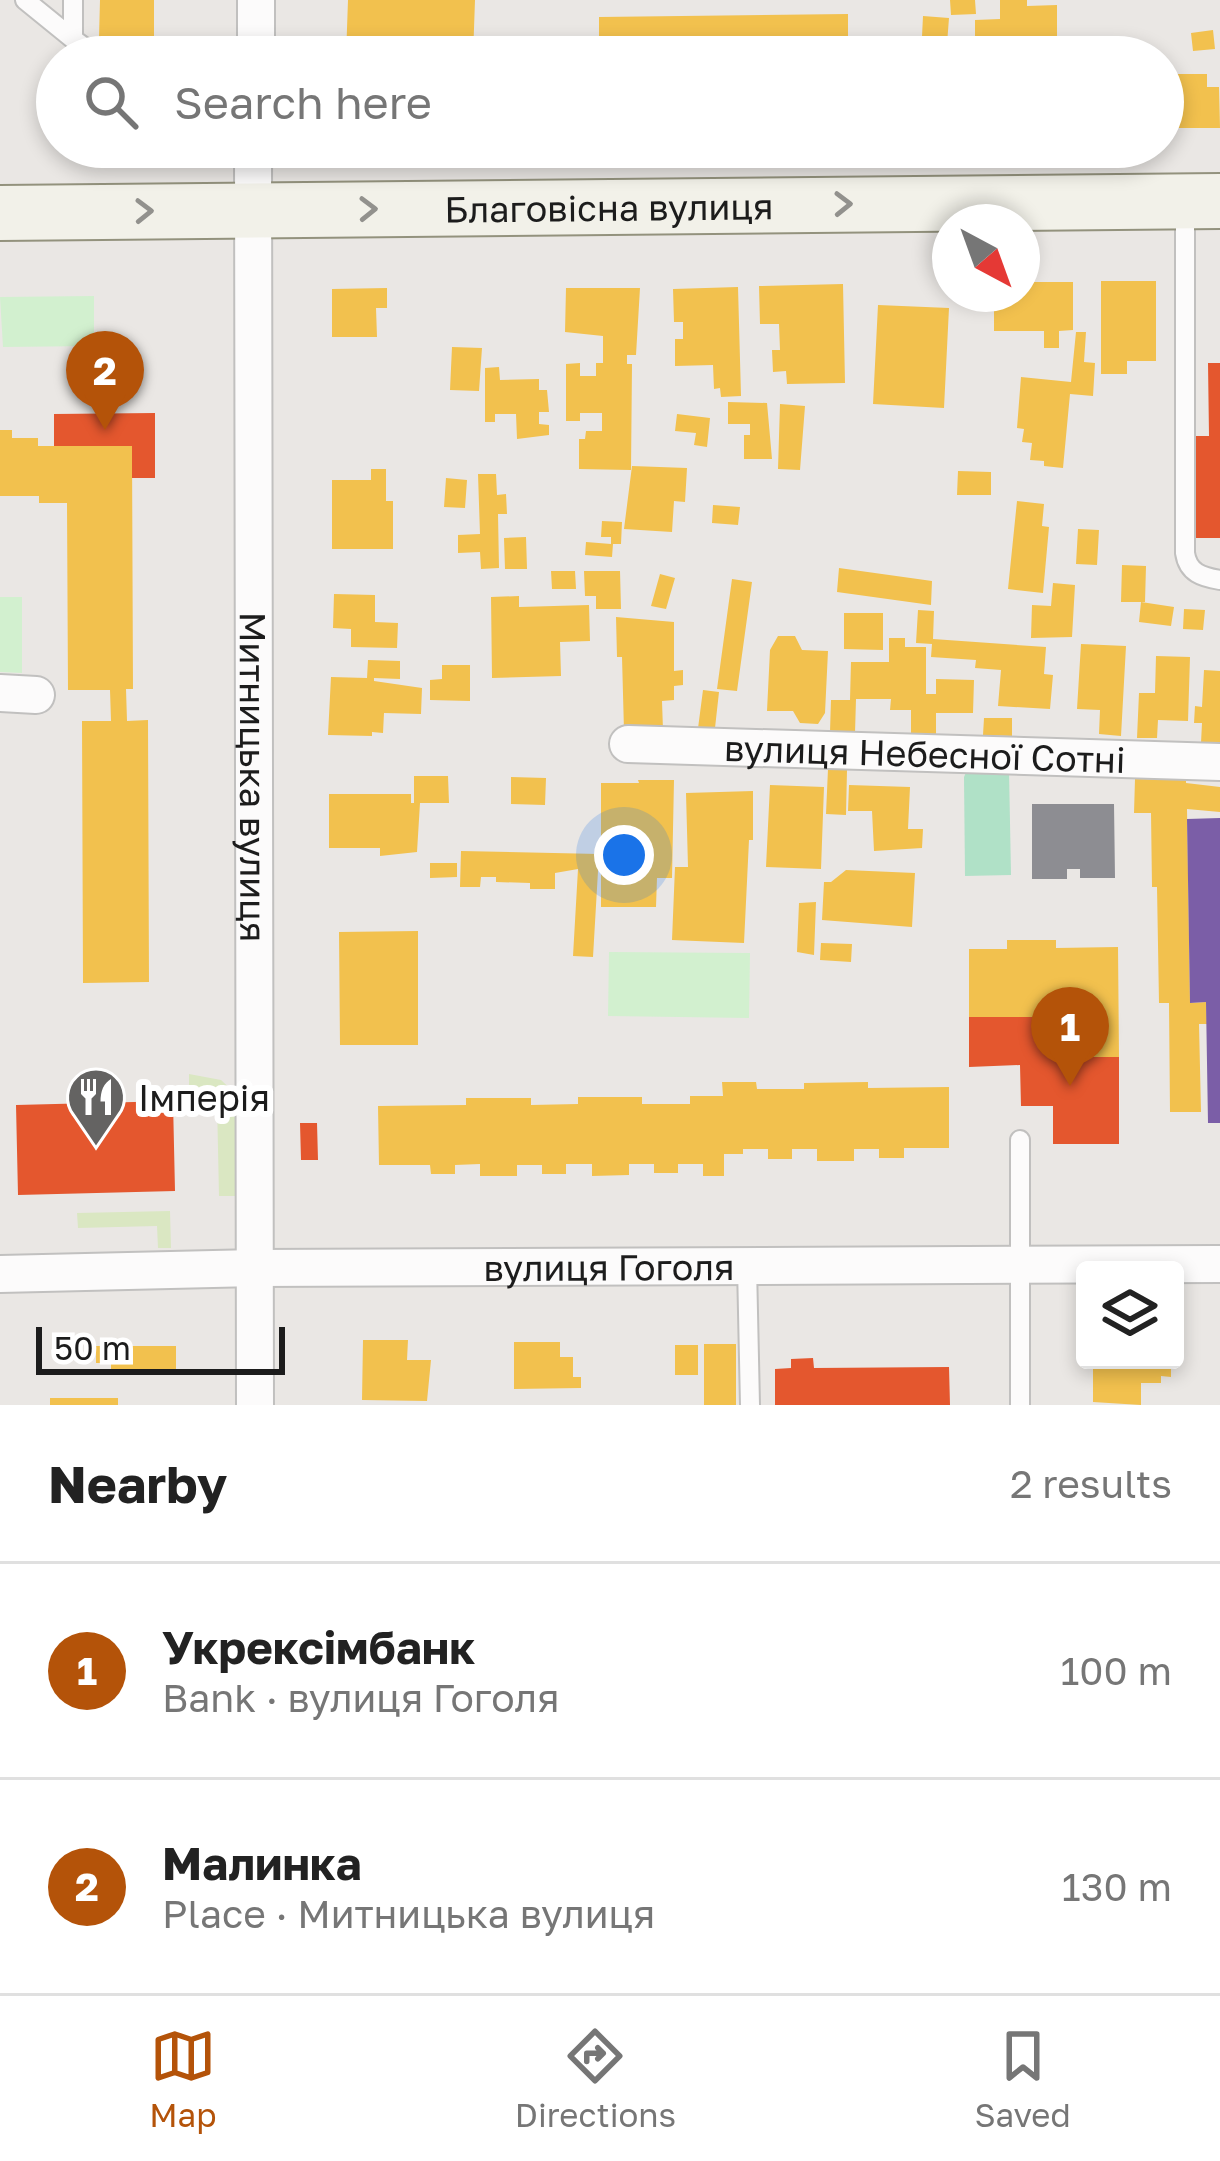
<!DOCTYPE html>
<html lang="en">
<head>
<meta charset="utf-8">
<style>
	:root { --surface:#fff; --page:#f2f2f2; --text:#222; --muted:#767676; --line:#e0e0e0; --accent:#b45309 }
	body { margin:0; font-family:"Golos Text",sans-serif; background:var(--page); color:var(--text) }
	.controls { position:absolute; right:36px; bottom:36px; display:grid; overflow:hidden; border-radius:12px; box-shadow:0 6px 18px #0003 }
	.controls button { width:108px; height:108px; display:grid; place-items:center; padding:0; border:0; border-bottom:3px solid var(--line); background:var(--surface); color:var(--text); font:60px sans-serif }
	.compass { position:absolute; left:932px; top:204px; width:108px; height:108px; border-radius:50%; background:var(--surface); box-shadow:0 6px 18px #0003; rotate:139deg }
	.scale { position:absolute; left:36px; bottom:30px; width:249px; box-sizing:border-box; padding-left:12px; border:6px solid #1c1c1c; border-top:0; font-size:33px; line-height:42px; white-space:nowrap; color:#1c1c1c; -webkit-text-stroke:9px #fff; paint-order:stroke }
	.you { position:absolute; left:624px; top:855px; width:42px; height:42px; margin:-30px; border:9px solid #fff; border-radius:50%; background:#1a73e8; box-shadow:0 0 0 18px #1a73e833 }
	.badge { display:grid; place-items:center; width:78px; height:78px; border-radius:50%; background:var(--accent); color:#fff; font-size:39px; font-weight:700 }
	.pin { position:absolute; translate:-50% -99px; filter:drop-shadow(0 3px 6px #0008) }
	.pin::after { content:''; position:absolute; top:63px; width:42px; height:36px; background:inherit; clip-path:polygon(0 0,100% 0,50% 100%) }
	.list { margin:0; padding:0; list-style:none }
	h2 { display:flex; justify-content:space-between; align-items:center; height:156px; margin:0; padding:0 48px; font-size:51px }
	h2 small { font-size:39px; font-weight:400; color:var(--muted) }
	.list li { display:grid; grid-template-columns:78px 1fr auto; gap:36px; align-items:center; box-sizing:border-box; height:216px; padding:0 48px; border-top:3px solid var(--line) }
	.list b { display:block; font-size:45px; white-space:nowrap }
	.list p { margin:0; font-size:39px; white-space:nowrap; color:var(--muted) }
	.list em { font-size:39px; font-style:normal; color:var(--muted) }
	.icon { flex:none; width:66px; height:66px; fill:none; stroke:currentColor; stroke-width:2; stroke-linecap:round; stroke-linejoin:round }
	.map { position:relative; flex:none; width:1220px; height:1405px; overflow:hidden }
	.search { position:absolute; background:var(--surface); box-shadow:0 6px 18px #0003; left:36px; right:36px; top:36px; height:132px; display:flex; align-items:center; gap:30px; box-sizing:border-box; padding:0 42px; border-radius:66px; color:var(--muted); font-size:45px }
	.sheet { height:588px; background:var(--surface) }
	nav { display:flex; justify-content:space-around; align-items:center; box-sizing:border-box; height:168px; border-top:3px solid var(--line); background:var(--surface); font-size:33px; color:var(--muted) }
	nav a { display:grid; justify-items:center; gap:6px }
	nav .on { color:var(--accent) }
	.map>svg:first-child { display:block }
</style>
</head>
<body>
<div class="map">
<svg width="1220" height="1405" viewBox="0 0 1220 1405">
	<rect width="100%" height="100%" fill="#eae7e4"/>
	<path fill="#dae7c2" d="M 189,1074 L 221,1080 L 238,1096 L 239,1196 L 219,1196 L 217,1102 L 189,1102 Z
		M 170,1211 L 171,1248 L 158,1248 L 157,1226 L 78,1228 L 77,1213 Z"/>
	<path fill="#d2f0cf" d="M 94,296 L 94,346 L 3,347 L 0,297 Z
		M 0,597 L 22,597 L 22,673 L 0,672 Z
		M 609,952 L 750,953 L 749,1018 L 608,1016 Z"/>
	<path fill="#b0e1c7" d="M 967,770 L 1009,770 L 1011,875 L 965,876 L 964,777 Z"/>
	<path fill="#f2c14e" d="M 100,0 L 154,0 L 154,38 L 99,38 Z
		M 348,0 L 475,0 L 473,57 L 346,57 Z
		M 950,0 L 975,0 L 976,14 L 951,15 Z
		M 1000,0 L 1027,0 L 1027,6 L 1057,5 L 1057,37 L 1001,39 L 1001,46 L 975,47 L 975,20 L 1000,19 Z
		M 848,14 L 848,57 L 599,57 L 599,17 Z
		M 923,16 L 949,18 L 946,57 L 921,57 Z
		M 1213,30 L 1215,49 L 1193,51 L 1191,33 Z
		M 1177,74 L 1207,74 L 1207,87 L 1219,87 L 1220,128 L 1176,128 Z
		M 1101,281 L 1156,281 L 1156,361 L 1127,361 L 1127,374 L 1101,374 Z
		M 1022,282 L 1073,282 L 1073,330 L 1059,331 L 1059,348 L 1044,348 L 1044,331 L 994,331 L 994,307 L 1002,307 L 1002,294 L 1022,294 Z
		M 843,284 L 845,383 L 787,384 L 786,371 L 773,372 L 772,350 L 780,350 L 779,324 L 760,324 L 759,286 Z
		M 738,287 L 741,396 L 721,397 L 720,388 L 714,389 L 713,365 L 675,366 L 675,339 L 683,339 L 683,322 L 674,322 L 673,289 Z
		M 387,288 L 387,308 L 376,308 L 377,337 L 332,337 L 332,289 Z
		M 566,288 L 640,288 L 636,355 L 627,355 L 627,364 L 632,364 L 631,470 L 579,469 L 579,439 L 585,439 L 586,431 L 602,431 L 602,413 L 580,413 L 580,421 L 566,421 L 566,364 L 580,363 L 580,376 L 596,376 L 596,363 L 603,363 L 603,336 L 565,332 Z
		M 878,305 L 949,308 L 944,408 L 873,404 Z
		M 1076,332 L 1086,332 L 1084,362 L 1095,363 L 1093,396 L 1070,394 L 1063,468 L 1044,466 L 1044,461 L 1030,460 L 1032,443 L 1022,442 L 1024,429 L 1017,428 L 1021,377 L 1071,382 Z
		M 452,347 L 482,348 L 479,391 L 450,390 Z
		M 499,367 L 500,380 L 539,379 L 539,390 L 547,390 L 549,412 L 539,412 L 539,424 L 549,425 L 549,435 L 517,439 L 516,414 L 495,414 L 495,422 L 485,422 L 485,368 Z
		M 728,402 L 767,403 L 772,459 L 744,459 L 744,435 L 750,435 L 750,424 L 728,424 Z
		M 780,404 L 805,406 L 800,470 L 778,469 Z
		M 677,414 L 710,418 L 707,447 L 694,445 L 696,433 L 675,431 Z
		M 0,430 L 12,430 L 12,438 L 38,438 L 38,446 L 132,446 L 133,689 L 126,689 L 127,721 L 148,720 L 149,982 L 83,983 L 82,721 L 111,721 L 110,690 L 68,690 L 67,503 L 39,503 L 39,496 L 0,496 Z
		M 632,466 L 687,468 L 685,502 L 674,501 L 672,532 L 624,529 Z
		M 371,469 L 386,469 L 386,501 L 393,501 L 393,549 L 332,549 L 332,480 L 371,480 Z
		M 958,471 L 991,472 L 991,495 L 957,495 Z
		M 478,474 L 496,474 L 497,495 L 506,494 L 507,514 L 498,514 L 499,568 L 481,569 L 480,552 L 458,553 L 458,535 L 480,534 Z
		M 446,478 L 467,480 L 465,508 L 444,507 Z
		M 1017,501 L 1044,504 L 1042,526 L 1049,527 L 1043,593 L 1008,589 Z
		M 713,505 L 740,507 L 738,525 L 712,523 Z
		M 602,521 L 622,522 L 621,544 L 613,544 L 612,557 L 585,555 L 586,542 L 611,544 L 611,537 L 601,537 Z
		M 1078,529 L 1099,530 L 1097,565 L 1076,564 Z
		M 526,537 L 527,569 L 505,569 L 504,538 Z
		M 1122,565 L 1146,566 L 1145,602 L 1121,602 Z
		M 839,568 L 932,581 L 931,605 L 837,592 Z
		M 551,571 L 575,571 L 576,589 L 552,589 Z
		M 584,571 L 620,571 L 621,609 L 596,609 L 596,596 L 585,596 Z
		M 660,574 L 675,578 L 666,609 L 651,606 Z
		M 732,579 L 752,582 L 737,691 L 717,689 Z
		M 1053,583 L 1075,585 L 1072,637 L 1031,638 L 1032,605 L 1051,606 Z
		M 334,594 L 375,595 L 375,622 L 398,623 L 397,648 L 351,647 L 351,629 L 333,628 Z
		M 519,596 L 519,607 L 589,605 L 590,641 L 560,642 L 561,676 L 492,678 L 491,597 Z
		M 1141,602 L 1174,607 L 1171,626 L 1139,622 Z
		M 1184,609 L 1205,610 L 1203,630 L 1183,629 Z
		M 918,610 L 934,611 L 933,639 L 1046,647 L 1044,674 L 1053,675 L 1050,709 L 998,706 L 1001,670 L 975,668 L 976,660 L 931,657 L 932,644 L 916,643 Z
		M 844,613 L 883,613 L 883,650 L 844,649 Z
		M 616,617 L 674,622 L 674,671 L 683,670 L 683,685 L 674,686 L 674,700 L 662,701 L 663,730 L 624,731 L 622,657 L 617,657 Z
		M 778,636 L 795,636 L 802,650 L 828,651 L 825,713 L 818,724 L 800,723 L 793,711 L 767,711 L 770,650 Z
		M 889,638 L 905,638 L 905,647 L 926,647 L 926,694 L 936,694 L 936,679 L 974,680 L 973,713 L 936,713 L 936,734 L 911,734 L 911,710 L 890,710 L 891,699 L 856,699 L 855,733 L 830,732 L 831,700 L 850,700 L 851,662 L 889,662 Z
		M 1081,644 L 1126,646 L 1121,736 L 1099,734 L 1100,710 L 1077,709 Z
		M 1156,656 L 1190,657 L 1188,721 L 1158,720 L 1157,738 L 1137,738 L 1139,693 L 1155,693 Z
		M 368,660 L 400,661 L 400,679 L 374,678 L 374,681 L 422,688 L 421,714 L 384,713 L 383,733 L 372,732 L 372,736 L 328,735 L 331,677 L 367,678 Z
		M 442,665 L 470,665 L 470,701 L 430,700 L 430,680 L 442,679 Z
		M 1204,670 L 1220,671 L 1220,744 L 1201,743 L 1202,723 L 1194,723 L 1195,706 L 1202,707 Z
		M 703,690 L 719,692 L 714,737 L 697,736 Z
		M 984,718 L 1012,718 L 1012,736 L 983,735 Z
		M 828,769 L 847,770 L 846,815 L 826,814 Z
		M 414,776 L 448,776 L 449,803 L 420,803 L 417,852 L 380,856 L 380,848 L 329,848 L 329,794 L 411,794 L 411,803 L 414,803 Z
		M 511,777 L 546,778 L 545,805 L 511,804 Z
		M 1135,779 L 1186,780 L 1186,783 L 1220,787 L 1220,812 L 1187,809 L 1190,1003 L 1206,1002 L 1207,1024 L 1199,1024 L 1201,1112 L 1170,1112 L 1169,1003 L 1159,1003 L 1157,887 L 1152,887 L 1151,813 L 1134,813 Z
		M 638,780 L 674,780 L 672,878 L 657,878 L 656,907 L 601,907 L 601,783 L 639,783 Z
		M 770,785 L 824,787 L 821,869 L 766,867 Z
		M 849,785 L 910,787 L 908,829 L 923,829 L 922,848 L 874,851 L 872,811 L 848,811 Z
		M 753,791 L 753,840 L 749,840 L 744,943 L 672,940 L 675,867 L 688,867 L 686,793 Z
		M 461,851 L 599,854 L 593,957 L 573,956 L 578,869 L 555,873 L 555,889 L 530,889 L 530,883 L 496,882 L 496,877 L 481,877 L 480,887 L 460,887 Z
		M 430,863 L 457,863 L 457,877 L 430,878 Z
		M 846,870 L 915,873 L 912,927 L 822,920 L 824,882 L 831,882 Z
		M 816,902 L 814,955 L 797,952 L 799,903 Z
		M 418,931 L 418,1045 L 340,1045 L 339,932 Z
		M 1007,940 L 1056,940 L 1056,948 L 1118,947 L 1119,1057 L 1050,1057 L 1050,1017 L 969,1017 L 969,949 L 1007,949 Z
		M 821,943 L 852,944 L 851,962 L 820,960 Z
		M 722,1082 L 756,1082 L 757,1089 L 804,1089 L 804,1083 L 868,1082 L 868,1088 L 949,1087 L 949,1148 L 904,1148 L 904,1158 L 879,1158 L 879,1149 L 854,1149 L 854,1161 L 817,1161 L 817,1149 L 792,1149 L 792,1159 L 768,1159 L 768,1149 L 743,1149 L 743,1154 L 724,1154 L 724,1176 L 703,1176 L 703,1164 L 678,1164 L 678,1173 L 654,1173 L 654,1164 L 629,1164 L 629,1175 L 592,1176 L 592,1164 L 566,1164 L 566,1174 L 542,1174 L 542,1165 L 517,1165 L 517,1176 L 480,1176 L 480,1164 L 455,1165 L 455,1174 L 431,1174 L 430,1165 L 379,1165 L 378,1106 L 466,1105 L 466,1098 L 531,1098 L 531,1105 L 578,1104 L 578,1097 L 642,1097 L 642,1104 L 690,1104 L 690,1096 L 723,1096 Z
		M 363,1340 L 408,1340 L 407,1360 L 431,1360 L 427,1401 L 362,1400 Z
		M 514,1342 L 560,1342 L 560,1357 L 573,1357 L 573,1377 L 581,1377 L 581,1388 L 514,1389 Z
		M 704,1344 L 736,1344 L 736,1405 L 704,1405 Z
		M 675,1345 L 698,1345 L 698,1375 L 675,1375 Z
		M 96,1346 L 176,1346 L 176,1373 L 111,1374 L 111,1363 L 96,1363 Z
		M 1093,1360 L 1171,1360 L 1171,1377 L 1161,1376 L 1161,1383 L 1141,1383 L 1141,1405 L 1093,1402 Z
		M 50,1398 L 118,1398 L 118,1405 L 50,1405 Z"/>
	<path fill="#e4572e" d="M 1208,363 L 1220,363 L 1220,538 L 1196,538 L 1196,436 L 1209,436 Z
		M 155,413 L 155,478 L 132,478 L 132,446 L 54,446 L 54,414 Z
		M 969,1017 L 1050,1017 L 1050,1057 L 1119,1057 L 1119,1144 L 1053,1144 L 1053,1106 L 1021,1106 L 1020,1065 L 969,1067 Z
		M 173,1101 L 175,1191 L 18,1195 L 16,1105 Z
		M 300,1123 L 317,1123 L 318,1160 L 301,1160 Z
		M 813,1358 L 814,1368 L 949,1367 L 950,1405 L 775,1405 L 775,1369 L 791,1368 L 791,1359 Z"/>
	<path fill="#7b5ea7" d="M 1220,818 L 1220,1123 L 1208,1123 L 1206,1002 L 1190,1003 L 1187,819 Z"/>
	<path fill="#8d8d92" d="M 1032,804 L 1114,804 L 1115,878 L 1080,878 L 1080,869 L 1067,869 L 1067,879 L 1032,879 Z"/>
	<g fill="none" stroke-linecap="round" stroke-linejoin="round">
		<defs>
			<path id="service" d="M 25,0 L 73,39 L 73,0
				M 73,39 L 98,57
				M 1185,207 L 1185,553 C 1188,573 1202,577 1220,580
				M 747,1266 L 750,1405
				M 1020,1405 L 1020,1140"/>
			<g id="minor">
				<path d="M 256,57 L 256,0"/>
				<path id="s1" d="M 253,147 L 255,1405"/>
				<path d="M 0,693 L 36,695"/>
				<path id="s2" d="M 628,744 L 1220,762"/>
				<path id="s3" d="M 0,1274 L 256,1268 L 1220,1264"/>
			</g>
			<g id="secondary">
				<path id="s4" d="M 0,213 L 1220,201"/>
			</g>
		</defs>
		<use href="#service" stroke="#c1c0bf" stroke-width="22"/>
		<use href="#minor" stroke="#c1c0bf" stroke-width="40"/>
		<use href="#secondary" stroke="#93927d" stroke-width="58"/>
		<use href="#service" stroke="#fcfbfb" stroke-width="18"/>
		<use href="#minor" stroke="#fcfbfb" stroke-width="36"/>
		<use href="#secondary" stroke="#f2f1e9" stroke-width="54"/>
	</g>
	<defs><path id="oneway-chevron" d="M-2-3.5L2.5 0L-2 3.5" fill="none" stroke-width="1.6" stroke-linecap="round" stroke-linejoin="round" transform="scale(3)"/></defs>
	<g stroke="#92918d">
		<use href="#oneway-chevron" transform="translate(843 204) rotate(-1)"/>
		<use href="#oneway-chevron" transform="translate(368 209) rotate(-1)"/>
		<use href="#oneway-chevron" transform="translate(144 211) rotate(-1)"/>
	</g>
	<defs>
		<symbol id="restaurant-pin" viewBox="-11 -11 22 30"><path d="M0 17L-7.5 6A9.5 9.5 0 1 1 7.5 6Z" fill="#646362" stroke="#fff"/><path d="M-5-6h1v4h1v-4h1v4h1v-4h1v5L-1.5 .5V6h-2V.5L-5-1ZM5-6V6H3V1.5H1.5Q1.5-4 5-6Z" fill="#fff"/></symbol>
	</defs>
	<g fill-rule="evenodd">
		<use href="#restaurant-pin" x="63" y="1064" width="66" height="90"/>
	</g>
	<g text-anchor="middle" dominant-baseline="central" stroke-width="12" stroke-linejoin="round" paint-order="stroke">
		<g font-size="36" fill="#1c1c1c" stroke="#fff">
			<text stroke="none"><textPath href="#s4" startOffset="609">Благовісна вулиця</textPath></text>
			<text stroke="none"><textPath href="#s2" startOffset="297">вулиця Небесної Сотні</textPath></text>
			<text stroke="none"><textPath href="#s1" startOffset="630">Митницька вулиця</textPath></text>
			<text stroke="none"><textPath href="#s3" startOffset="609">вулиця Гоголя</textPath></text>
		</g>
		<g font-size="36" fill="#1c1c1c" stroke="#fff" text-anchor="start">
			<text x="138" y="1097">Імперія</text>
		</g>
	</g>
</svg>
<div class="controls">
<button><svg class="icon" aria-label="layers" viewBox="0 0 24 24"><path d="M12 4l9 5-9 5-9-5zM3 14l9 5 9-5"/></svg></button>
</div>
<svg class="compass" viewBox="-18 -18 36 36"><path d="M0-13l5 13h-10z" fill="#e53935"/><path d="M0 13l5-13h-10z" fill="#767676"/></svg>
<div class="scale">50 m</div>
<div class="you"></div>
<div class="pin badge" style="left:1070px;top:1086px">1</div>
<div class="pin badge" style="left:105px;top:430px">2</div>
<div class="search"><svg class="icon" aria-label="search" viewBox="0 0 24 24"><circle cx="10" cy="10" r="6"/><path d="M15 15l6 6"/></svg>Search here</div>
</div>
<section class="sheet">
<h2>Nearby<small>2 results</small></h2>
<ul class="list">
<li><span class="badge">1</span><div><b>Укрексімбанк</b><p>Bank · вулиця Гоголя</p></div><em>100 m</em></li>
<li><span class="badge">2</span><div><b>Малинка</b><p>Place · Митницька вулиця</p></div><em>130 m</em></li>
</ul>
</section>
<nav>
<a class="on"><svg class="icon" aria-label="map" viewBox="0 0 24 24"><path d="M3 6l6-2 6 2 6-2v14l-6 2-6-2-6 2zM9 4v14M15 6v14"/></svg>Map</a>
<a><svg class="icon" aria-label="directions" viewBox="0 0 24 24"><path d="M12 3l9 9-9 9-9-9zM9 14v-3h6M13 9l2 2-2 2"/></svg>Directions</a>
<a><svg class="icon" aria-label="saved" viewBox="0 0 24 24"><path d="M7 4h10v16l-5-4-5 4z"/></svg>Saved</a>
</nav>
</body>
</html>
